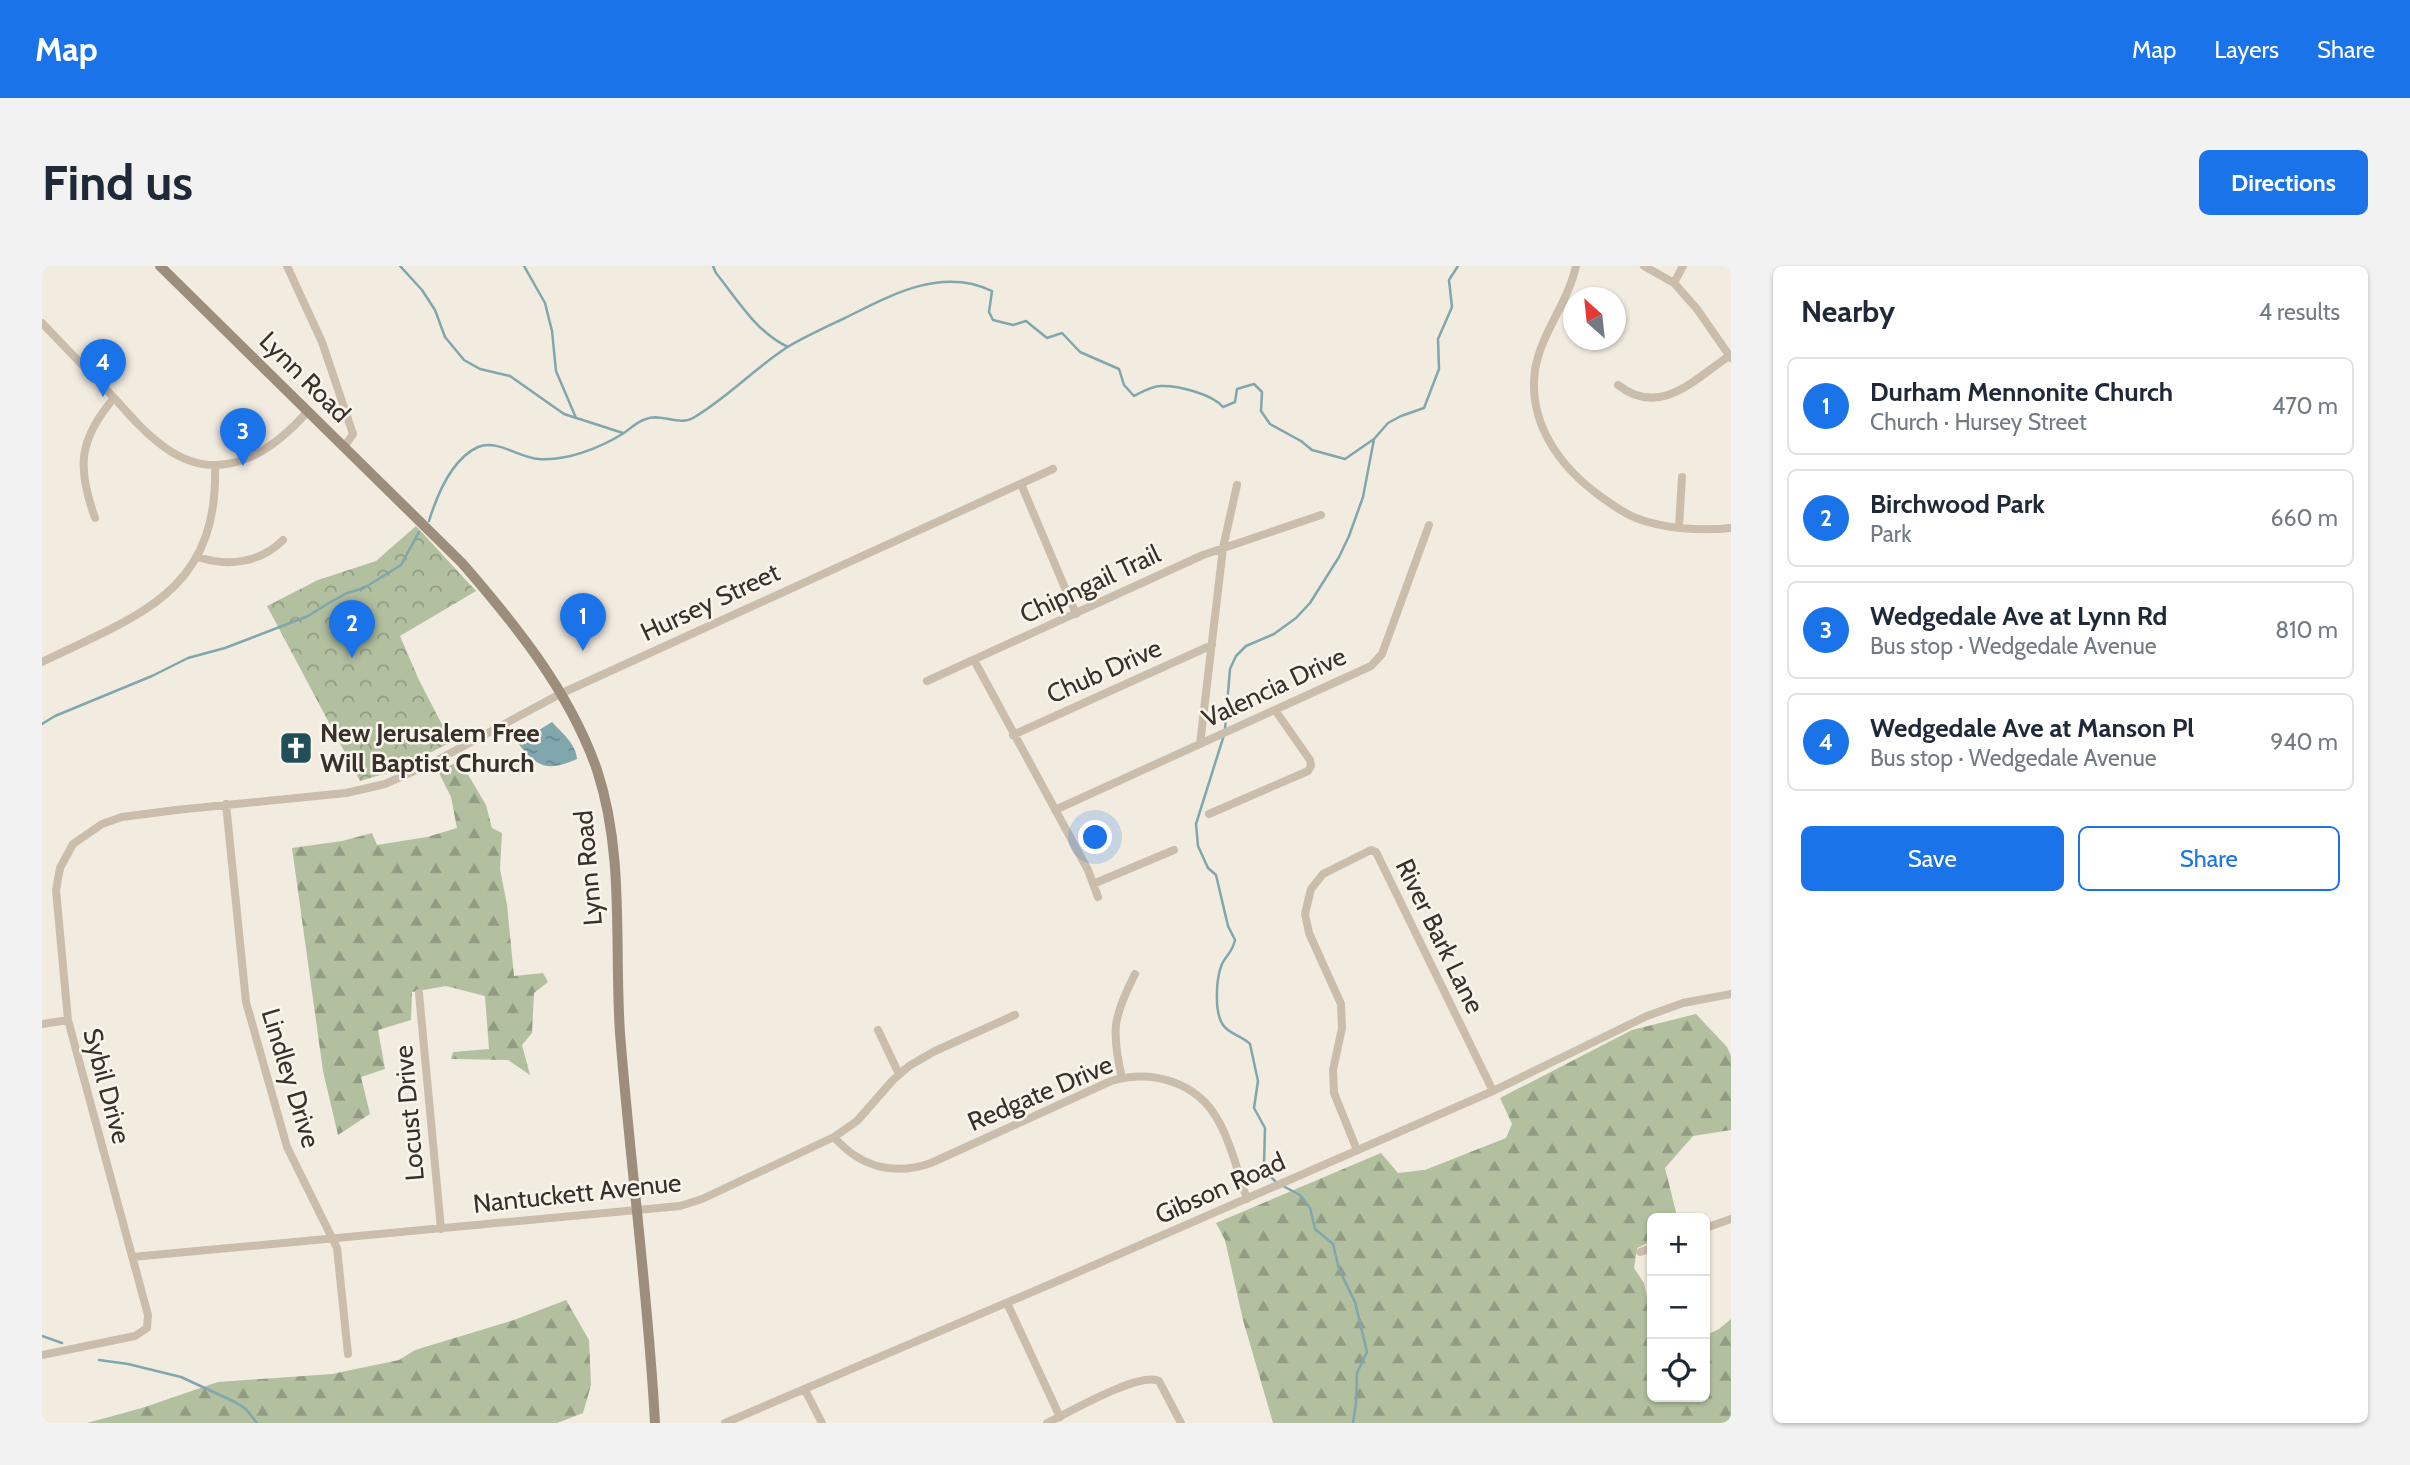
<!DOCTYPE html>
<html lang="en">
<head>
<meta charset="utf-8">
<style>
	:root { --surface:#fff; --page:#f2f2f3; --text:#1f2937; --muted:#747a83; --line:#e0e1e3; --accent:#1a73e8 }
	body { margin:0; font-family:Cabin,sans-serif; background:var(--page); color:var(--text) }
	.controls { position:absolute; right:21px; bottom:21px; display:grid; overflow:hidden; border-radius:10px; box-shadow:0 2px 5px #0004 }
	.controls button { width:63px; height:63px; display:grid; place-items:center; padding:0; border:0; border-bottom:2px solid var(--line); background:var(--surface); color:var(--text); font:35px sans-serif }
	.compass { position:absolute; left:1521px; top:21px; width:63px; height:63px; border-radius:50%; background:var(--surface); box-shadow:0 2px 5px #0004; rotate:333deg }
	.you { position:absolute; left:1054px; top:572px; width:24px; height:24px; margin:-18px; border:5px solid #fff; border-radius:50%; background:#1a73e8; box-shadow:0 0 0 10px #1a73e833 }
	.badge { display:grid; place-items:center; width:46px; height:46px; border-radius:50%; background:var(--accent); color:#fff; font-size:23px; font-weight:700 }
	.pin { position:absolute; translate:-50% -58px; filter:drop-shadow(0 2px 4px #0008) }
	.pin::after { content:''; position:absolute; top:37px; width:24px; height:21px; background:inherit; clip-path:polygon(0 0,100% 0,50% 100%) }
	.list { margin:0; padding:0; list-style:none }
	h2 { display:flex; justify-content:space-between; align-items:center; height:91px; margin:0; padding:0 28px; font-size:30px }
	h2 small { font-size:23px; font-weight:400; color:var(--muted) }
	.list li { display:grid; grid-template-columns:46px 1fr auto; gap:21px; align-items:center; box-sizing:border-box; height:98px; margin:0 14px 14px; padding:0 14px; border:2px solid var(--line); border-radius:10px }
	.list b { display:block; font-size:26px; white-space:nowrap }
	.list p { margin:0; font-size:23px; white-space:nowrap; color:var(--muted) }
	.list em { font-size:23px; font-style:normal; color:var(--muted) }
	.actions { display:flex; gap:14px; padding:21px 28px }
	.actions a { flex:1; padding:16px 0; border:2px solid var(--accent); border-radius:10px; text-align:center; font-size:24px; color:var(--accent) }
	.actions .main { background:var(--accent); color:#fff }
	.icon { flex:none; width:38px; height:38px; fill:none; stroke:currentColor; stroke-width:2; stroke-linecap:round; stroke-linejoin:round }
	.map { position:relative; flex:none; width:1689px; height:1157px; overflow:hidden; border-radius:10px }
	header { display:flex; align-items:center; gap:42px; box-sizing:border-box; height:98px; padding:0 35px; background:var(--accent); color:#fff }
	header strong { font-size:33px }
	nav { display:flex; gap:38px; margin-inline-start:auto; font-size:24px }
	.intro { display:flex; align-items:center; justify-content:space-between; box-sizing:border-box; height:168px; padding:0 42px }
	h1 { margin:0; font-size:49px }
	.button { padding:18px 32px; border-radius:10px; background:var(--accent); color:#fff; font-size:24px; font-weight:700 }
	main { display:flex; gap:42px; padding:0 42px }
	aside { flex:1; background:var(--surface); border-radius:10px; box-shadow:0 2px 5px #0004 }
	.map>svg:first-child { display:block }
</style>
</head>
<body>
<header>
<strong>Map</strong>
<nav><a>Map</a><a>Layers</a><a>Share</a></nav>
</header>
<div class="intro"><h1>Find us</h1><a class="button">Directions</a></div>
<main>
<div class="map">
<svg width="1689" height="1157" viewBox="0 0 1689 1157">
	<defs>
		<pattern id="forest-firs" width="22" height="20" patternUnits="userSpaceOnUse" patternTransform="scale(1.75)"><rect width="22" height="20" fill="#b2c0a0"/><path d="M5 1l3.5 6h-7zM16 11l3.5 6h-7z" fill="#929c83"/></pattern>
		<pattern id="park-crowns" width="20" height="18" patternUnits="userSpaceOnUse" patternTransform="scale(1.75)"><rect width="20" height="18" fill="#b2c0a0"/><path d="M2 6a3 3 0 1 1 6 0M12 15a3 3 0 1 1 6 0" fill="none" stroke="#929c83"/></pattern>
		<pattern id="water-ripples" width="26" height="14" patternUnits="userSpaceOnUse" patternTransform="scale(1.75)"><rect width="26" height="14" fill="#80a6ae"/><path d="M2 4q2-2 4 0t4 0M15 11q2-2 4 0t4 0" fill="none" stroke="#6a888e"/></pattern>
	</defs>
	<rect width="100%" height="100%" fill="#f2ebe0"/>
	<path fill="url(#forest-firs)" d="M 418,495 L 444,539 L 450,562 L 460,567 L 458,603 L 465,639 L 472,710 L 501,707 L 506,716 L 492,727 L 490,767 L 480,779 L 488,809 L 466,794 L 409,793 L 411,786 L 447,783 L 443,730 L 404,720 L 370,726 L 369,754 L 336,764 L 343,803 L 319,811 L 328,848 L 296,869 L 281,805 L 250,582 L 300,575 L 330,567 L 335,579 L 385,571 L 415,562 L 409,531 L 396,505 Z
		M 1654,748 L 1685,781 L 1689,790 L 1689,864 L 1651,870 L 1623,902 L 1634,946 L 1632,952 L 1610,952 L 1610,975 L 1595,982 L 1592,1002 L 1602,1017 L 1610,1054 L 1610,1131 L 1663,1131 L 1663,1070 L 1677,1063 L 1689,1053 L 1689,1157 L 1231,1157 L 1201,1054 L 1183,974 L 1174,957 L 1339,887 L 1356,907 L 1383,904 L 1464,872 L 1470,858 L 1458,832 L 1590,764 Z
		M 524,1034 L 547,1074 L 549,1119 L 541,1147 L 515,1157 L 45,1157 L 100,1142 L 176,1116 L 290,1108 L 357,1094 L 373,1084 L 472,1054 Z"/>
	<path fill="url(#park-crowns)" d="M 374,260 L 434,325 L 358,370 L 377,414 L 409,476 L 355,504 L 318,515 L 225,340 L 276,314 L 334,295 Z"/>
	<path fill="url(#water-ripples)" d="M 510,456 C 520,467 534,478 535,493 C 506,506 495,502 476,477 Z"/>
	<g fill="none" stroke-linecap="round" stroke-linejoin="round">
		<path stroke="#80a6ae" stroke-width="2.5" d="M 358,0 L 380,24 L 393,44 L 403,71 L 422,94 L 438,103 L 468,110 L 522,148 L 581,167
			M 482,0 L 503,37 L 510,65 L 514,105 L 534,152
			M 671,0 L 674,7 C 695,33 714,66 746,81
			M 387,255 C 395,229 410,193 436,181 C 456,173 477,192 497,193 C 525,195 558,182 582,167 C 589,162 596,155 604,153 C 619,147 637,160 651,152 C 685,132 712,103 744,82 C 762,71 782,62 801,53 C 847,30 899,0 950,25 L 947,46 L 951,54 L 971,59 L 984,55 L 1005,72 L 1020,67 L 1038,86 L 1077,103 L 1082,119 L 1092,130 C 1100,126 1110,120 1118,120 C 1135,119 1170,128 1181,141 L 1193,136 L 1195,123 L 1212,118 L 1220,126 L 1219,145 L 1228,158 L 1259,175 L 1270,184 L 1303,193 L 1332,173
			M 0,458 L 13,450 L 110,410 L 146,392 L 183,382 L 266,350 L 287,337 L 305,327 L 322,322 L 359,299 L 377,266
			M 1183,463 L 1188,403 L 1194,390 L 1204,380 L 1232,368 L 1254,352 L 1268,337 L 1297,291 L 1307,270 L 1321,231 L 1332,173 L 1346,157 L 1359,150 L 1382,142 L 1397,103 L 1396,73 L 1410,41 L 1407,14 L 1416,0
			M 1182,469 L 1154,558 L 1156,580 L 1166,602 L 1174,609 L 1186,660 L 1193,674 C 1190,687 1185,688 1180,698 C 1174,712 1172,746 1181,759 C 1187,768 1200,770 1208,778 L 1216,815 L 1212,842 L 1223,862 L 1222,899 L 1224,906 L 1235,917
			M 1241,920 L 1258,929 L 1268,942 L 1273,963 L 1291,978 L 1297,1003 L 1313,1036 L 1325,1086 L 1315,1107 L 1314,1137 L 1311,1157
			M 0,1070 L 20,1077
			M 57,1094 L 86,1098 L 139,1111 L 193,1136 L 204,1143 L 215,1157"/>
		<path stroke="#cabdac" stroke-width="8" d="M 245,0 L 280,76 L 311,168 L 302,181
			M 1534,0 C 1526,37 1499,67 1493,104 C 1486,157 1517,200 1558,230 C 1569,238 1581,247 1594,252 C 1622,263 1659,265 1689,262
			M 1602,0 L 1632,17 L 1655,43 L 1689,92
			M 1632,17 L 1641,0
			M 0,57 C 25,83 50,109 75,135 C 90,152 106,170 125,183 C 179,220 229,187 266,145
			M 1576,119 C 1618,152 1653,113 1687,90
			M 979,218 L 1034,348
			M 53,252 C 35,202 36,174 72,132
			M 1637,261 L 1640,211
			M 156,291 C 186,301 218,297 241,274
			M 932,394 L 1046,604 L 1056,631
			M 0,396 C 97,349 177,326 173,199
			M 885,415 L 1161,289 L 1279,249
			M 971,469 L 1170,379
			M 1158,478 L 1181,282 L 1195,219
			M 184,538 L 204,736 L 245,881 L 295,982 L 306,1088
			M 1013,544 L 1329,400 L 1340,388 L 1387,259
			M 1167,548 L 1266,505 L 1269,500 L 1268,494 L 1233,444
			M 1051,618 L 1132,584
			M 377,727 L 399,963
			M 0,758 L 26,754
			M 836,764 L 857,808
			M 1080,812 C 1069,765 1071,751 1093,708
			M 792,871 C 818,901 852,910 889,897 L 1069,815 C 1111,803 1156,816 1177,856 C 1190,879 1196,908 1205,933
			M 1315,884 L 1292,827 L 1291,804 L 1300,762 L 1299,738 L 1267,667 L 1263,648 L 1269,623 L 1281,608 L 1329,584 L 1334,586 L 1451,825
			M 1663,962 L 1689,953
			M 1598,986 L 1610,982
			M 90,991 L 638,940 L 660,933 L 792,871 L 815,855 L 851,814 L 867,800 L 893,785 L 973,749
			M 965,1037 L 1018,1151
			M 0,1089 L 93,1070 L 105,1062 L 106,1049 L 26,754 L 14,624 L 18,602 L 31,578 L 60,558 L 80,551 L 134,544 L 304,527 L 343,518 L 392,496 L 518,428 L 1011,203
			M 763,1124 L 780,1157
			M 683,1157 L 1018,1014 L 1451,825 L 1605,750 L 1641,737 L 1689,728
			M 1005,1157 C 1026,1147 1098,1105 1117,1115 L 1139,1157"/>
		<path stroke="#9d8d7d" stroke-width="10" d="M 118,0 L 420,297 C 473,358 528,426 555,504 C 583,589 572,679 578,767 C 588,897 606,1026 613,1157"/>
	</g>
	<defs>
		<symbol id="church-square" viewBox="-11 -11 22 22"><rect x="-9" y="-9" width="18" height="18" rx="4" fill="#224e58" stroke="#f9f5ec"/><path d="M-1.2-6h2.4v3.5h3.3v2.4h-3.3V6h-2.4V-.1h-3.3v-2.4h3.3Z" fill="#fff"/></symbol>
	</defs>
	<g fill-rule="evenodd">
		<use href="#church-square" x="235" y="463" width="38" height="38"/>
	</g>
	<g text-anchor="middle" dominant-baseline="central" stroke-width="5" stroke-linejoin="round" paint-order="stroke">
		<g font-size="26" fill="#38302b" stroke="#f9f5ec">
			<text transform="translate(263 111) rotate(45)">Lynn Road</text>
			<text transform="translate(1048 318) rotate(-25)">Chipngail Trail</text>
			<text transform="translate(668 336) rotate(-25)">Hursey Street</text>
			<text transform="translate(1062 405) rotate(-24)">Chub Drive</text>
			<text transform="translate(1232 421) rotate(-25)">Valencia Drive</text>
			<text transform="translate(546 602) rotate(-95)">Lynn Road</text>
			<text transform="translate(1398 670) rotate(64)">River Bark Lane</text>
			<text transform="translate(249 812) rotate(73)">Lindley Drive</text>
			<text transform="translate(65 820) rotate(75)">Sybil Drive</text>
			<text transform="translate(998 827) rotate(-23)">Redgate Drive</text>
			<text transform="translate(367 847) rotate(-95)">Locust Drive</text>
			<text transform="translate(1178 922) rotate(-24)">Gibson Road</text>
			<text transform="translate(535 927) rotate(-6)">Nantuckett Avenue</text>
		</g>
		<g font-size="26" font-weight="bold" fill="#38302b" stroke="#f9f5ec" text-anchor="start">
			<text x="278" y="467">New Jerusalem Free<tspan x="278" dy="30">Will Baptist Church</tspan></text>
		</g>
	</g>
</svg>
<div class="controls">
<button>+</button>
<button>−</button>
<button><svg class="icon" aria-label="locate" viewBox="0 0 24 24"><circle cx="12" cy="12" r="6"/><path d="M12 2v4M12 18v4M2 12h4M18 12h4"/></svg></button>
</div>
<svg class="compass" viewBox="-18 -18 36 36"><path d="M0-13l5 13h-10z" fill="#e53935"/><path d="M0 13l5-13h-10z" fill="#747a83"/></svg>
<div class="you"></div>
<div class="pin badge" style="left:541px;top:385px">1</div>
<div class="pin badge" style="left:310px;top:392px">2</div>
<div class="pin badge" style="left:201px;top:200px">3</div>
<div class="pin badge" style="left:61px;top:131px">4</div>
</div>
<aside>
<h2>Nearby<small>4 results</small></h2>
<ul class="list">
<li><span class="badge">1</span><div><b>Durham Mennonite Church</b><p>Church · Hursey Street</p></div><em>470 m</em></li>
<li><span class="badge">2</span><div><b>Birchwood Park</b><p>Park</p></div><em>660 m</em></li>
<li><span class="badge">3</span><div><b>Wedgedale Ave at Lynn Rd</b><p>Bus stop · Wedgedale Avenue</p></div><em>810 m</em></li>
<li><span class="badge">4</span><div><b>Wedgedale Ave at Manson Pl</b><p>Bus stop · Wedgedale Avenue</p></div><em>940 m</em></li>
</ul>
<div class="actions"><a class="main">Save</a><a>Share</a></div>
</aside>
</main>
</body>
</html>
